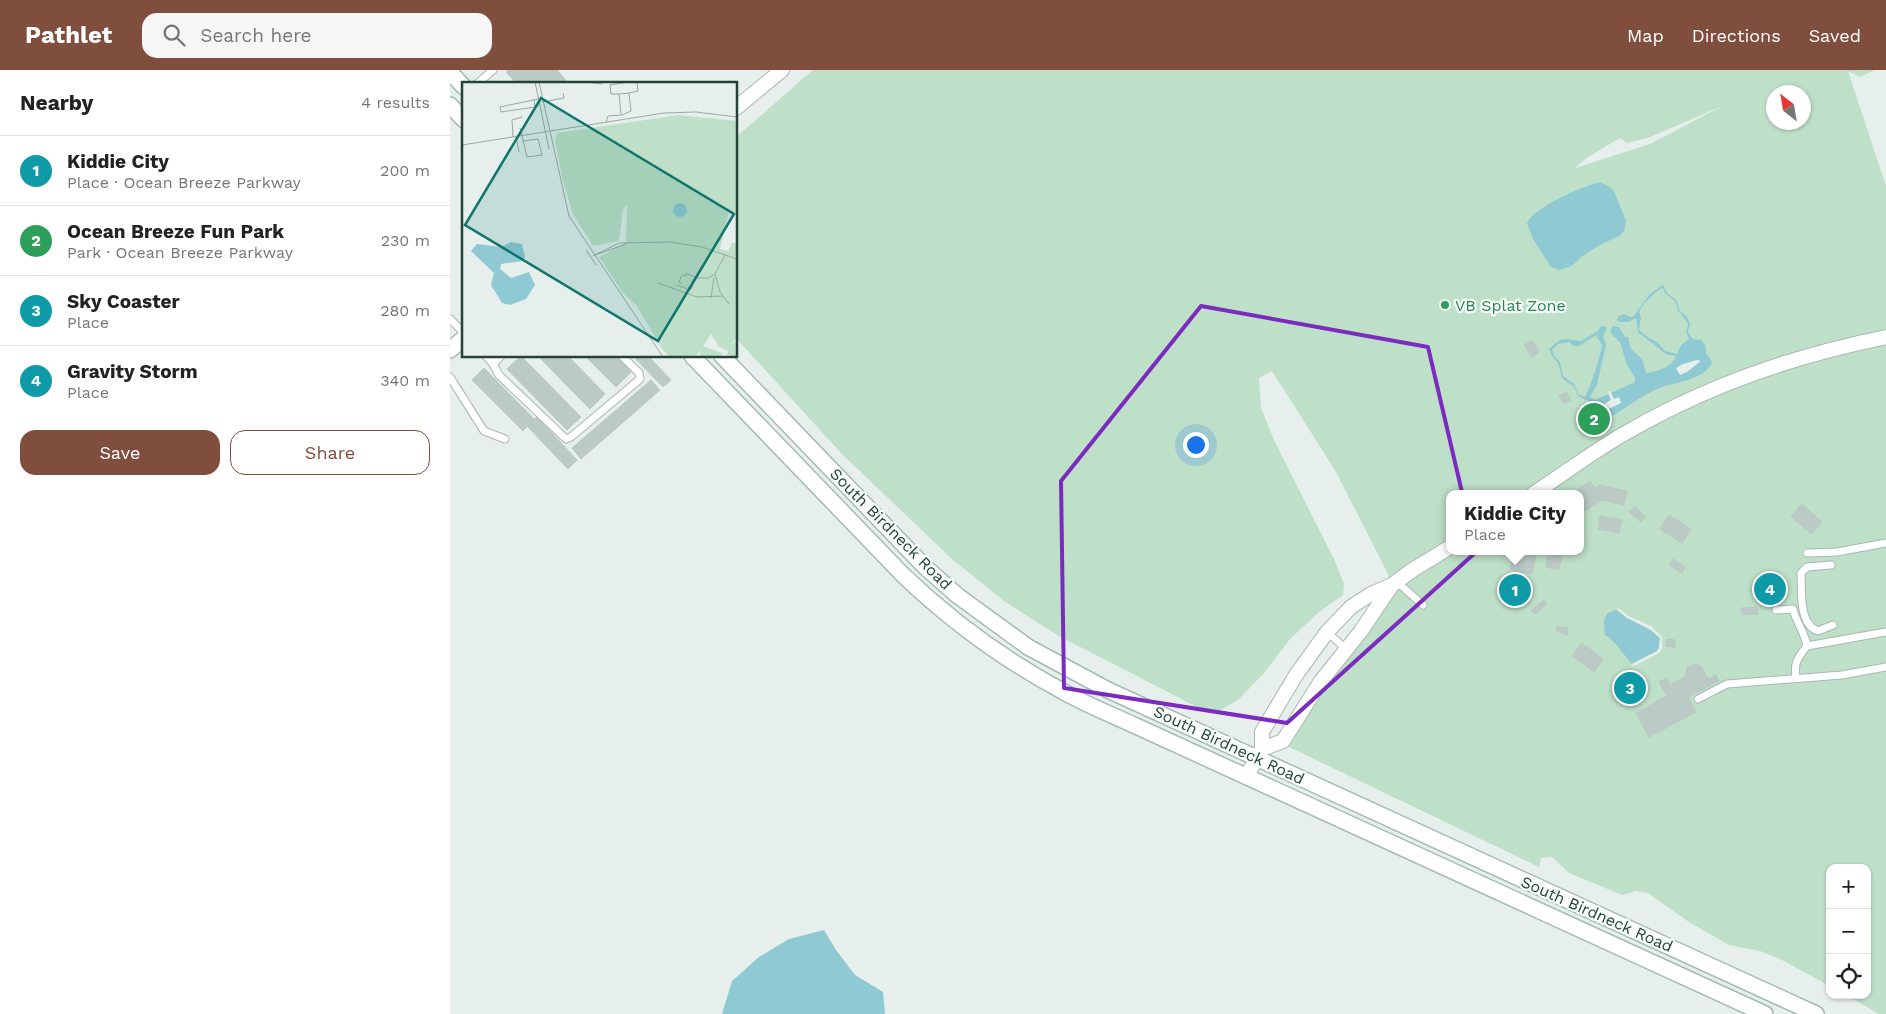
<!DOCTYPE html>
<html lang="en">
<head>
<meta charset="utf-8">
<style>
	:root { --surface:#fff; --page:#f6f6f6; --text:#222; --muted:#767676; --line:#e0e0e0; --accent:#804e3d }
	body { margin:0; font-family:"Work Sans",sans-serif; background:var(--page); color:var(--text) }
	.controls { position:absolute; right:15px; bottom:15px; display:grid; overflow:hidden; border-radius:10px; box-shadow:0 1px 4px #0004 }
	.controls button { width:45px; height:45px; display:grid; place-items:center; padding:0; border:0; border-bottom:1px solid var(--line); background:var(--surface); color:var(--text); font:25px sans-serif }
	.compass { position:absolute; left:1316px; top:15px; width:45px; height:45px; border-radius:50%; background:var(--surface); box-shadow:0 1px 4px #0004; rotate:329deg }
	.you { position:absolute; left:745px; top:374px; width:18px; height:18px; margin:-12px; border:4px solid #fff; border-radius:50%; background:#1a73e8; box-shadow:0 0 0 8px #1a73e833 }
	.badge { display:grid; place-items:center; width:32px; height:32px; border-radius:50%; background:var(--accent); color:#fff; font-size:16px; font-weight:700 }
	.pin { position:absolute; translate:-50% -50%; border:2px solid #fff; box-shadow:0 1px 5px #0006 }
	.popup { position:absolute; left:996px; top:420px; width:138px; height:65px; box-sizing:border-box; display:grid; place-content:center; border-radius:10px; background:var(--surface); filter:drop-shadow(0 1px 4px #0005); font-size:16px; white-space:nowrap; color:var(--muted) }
	.popup b { font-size:19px; color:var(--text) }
	.popup::after { content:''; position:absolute; left:50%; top:100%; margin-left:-10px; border:10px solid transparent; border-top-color:var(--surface) }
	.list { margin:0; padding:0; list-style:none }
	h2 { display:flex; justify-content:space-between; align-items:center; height:65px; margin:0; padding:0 20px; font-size:21px }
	h2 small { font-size:16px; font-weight:400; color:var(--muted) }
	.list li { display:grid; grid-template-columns:32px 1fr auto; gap:15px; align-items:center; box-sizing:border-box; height:70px; padding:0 20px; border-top:1px solid var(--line) }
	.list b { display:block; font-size:19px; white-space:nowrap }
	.list p { margin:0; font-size:16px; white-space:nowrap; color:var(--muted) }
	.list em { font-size:16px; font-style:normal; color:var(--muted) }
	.actions { display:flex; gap:10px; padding:15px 20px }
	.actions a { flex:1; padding:11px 0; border:1px solid var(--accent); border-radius:15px; text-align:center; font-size:18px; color:var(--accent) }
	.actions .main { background:var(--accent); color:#fff }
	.icon { flex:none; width:28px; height:28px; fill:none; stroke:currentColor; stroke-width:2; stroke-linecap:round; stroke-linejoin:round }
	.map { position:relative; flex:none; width:1436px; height:944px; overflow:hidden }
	header { display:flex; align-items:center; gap:30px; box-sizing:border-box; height:70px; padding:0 25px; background:var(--accent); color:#fff }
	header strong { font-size:24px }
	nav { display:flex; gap:28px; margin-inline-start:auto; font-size:18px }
	.search { width:350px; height:45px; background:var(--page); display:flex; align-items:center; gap:12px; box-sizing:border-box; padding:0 18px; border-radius:15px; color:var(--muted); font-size:19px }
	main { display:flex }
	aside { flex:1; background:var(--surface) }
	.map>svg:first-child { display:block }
</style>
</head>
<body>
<header>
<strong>Pathlet</strong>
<div class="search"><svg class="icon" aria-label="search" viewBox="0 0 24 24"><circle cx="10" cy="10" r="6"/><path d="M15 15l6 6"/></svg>Search here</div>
<nav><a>Map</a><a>Directions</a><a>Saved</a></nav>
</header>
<main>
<aside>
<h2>Nearby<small>4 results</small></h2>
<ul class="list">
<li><span class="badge" style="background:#0f9aa8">1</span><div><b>Kiddie City</b><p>Place · Ocean Breeze Parkway</p></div><em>200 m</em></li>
<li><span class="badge" style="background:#2e9e5b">2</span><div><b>Ocean Breeze Fun Park</b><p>Park · Ocean Breeze Parkway</p></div><em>230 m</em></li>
<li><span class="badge" style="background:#0f9aa8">3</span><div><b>Sky Coaster</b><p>Place</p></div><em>280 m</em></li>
<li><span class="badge" style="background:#0f9aa8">4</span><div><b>Gravity Storm</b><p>Place</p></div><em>340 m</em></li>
</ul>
<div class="actions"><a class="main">Save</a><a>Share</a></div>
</aside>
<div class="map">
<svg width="1436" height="944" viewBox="0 0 1436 944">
	<rect width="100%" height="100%" fill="#e6efeb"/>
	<path fill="#bfe0c8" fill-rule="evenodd" d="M 363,0 L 1425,0 L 1410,7 L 1398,1 L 1436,116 L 1436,944 L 1429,944 L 1396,925 L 1417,925 L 1417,798 L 1380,798 L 1380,916 L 1330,889 L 1310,881 L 1279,875 L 1239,852 L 1198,823 L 1186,821 L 1172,825 L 1119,803 L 1102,787 L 1091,788 L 1089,797 L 837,676 L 939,506 L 885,400 L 822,301 L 809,308 L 811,338 L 824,370 L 885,491 L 894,514 L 893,525 L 869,542 L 840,569 L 814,603 L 788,630 L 769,641 L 747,637 L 607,565 L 554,531 L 502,489 L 392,384 L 286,268 L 286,67 ZM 1324,22 L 1354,22 L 1354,52 L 1324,52 ZM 1272,36 L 1200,74 L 1125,98 L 1138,87 L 1170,68 L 1177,73 L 1198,68 ZM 1000,424 L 1130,424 L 1130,481 L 1000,481 Z"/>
	<path fill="#8ec9d4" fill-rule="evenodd" d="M 1150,112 L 1158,116 L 1164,121 L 1176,151 L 1174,161 L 1169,166 L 1148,176 L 1131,187 L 1122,196 L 1109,200 L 1101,197 L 1083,169 L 1077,153 C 1084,137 1133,116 1150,112 Z
		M 1213,215 L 1217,223 L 1226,230 L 1230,241 L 1238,248 L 1240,255 L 1238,261 L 1240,265 L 1243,269 L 1249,270 L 1250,269 C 1256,274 1256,277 1256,284 L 1260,288 L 1262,293 C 1252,311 1227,311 1210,318 C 1191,325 1174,340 1156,350 L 1153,348 C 1146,330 1142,334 1128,326 L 1124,317 L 1112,308 L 1108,293 L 1102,286 L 1099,279 L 1110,270 L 1117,269 L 1131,271 L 1148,261 L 1151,256 L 1157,257 L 1153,266 L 1156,275 L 1147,315 L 1140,327 L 1145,330 L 1185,312 L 1185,308 L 1177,295 L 1170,272 L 1167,270 L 1166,267 L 1164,267 L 1160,261 L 1163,256 L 1169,257 L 1175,267 L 1178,267 L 1181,279 L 1192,289 L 1196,303 C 1207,301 1222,298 1226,286 L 1216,284 L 1188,262 L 1186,248 L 1179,252 L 1169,252 L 1167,250 L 1169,246 L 1175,244 L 1180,247 L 1183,247 L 1200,224 ZM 1213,218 L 1215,223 L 1225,231 L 1228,240 L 1238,254 L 1236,262 L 1239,269 L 1231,275 L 1227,284 L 1215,281 L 1207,272 L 1200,269 L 1189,260 L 1191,247 L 1189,242 C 1193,233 1204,222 1213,218 ZM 1146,265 L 1152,275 C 1151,284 1139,322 1135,327 L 1128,324 L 1124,314 L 1113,306 L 1110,292 L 1105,287 L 1102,280 L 1108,274 L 1119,272 L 1123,276 L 1129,276 Z
		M 1167,540 C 1180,551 1197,556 1210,568 L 1209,578 L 1207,581 L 1182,594 C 1173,584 1166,572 1155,565 C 1154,553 1151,542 1167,540 Z
		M 374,860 L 386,880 L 405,905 L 433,922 L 435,944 L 272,944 L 282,911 L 309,887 L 339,869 Z"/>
	<path fill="#e6efeb" d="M 1247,290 L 1251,291 L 1237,302 L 1230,305 L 1226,298 L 1233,294 Z
		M 1160,321 L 1164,329 L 1169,327 L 1171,333 L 1150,343 L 1148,341 L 1155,337 L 1154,334 L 1161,330 L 1158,322 Z
		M 1168,538 L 1178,546 L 1201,556 L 1212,567 L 1212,579 L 1209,583 L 1184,596 L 1182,594 L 1207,581 L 1209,578 L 1210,568 L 1200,559 L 1177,548 L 1167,540 Z"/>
	<path fill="#bbcac4" stroke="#b8c9c2" d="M 58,0 L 107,0 L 119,14 L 67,14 L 56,2 Z
		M 1082,270 L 1089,282 L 1082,287 L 1074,275 Z
		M 71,286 L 131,347 L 117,360 L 57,299 Z
		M 88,286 L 118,286 L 155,324 L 140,339 Z
		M 135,286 L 165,286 L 181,302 L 166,317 Z
		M 183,286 L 198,286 L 221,310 L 213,317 Z
		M 34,298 L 84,349 L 73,361 L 22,310 Z
		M 201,310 L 210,320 L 131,389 L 122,378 Z
		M 1116,322 L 1121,330 L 1114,334 L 1109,326 Z
		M 87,347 L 127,390 L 118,399 L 77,356 Z
		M 1140,411 L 1145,418 L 1150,415 L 1177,421 L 1174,435 L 1152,430 L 1130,444 L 1130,424 L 1121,424 Z
		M 1352,434 L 1372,452 L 1361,464 L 1341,446 Z
		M 1185,436 L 1195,447 L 1191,452 L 1179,442 Z
		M 1219,445 L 1241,459 L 1232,473 L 1210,459 Z
		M 1150,446 L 1172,450 L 1169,463 L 1148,459 Z
		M 1064,481 L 1087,481 L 1082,504 L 1060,499 Z
		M 1099,481 L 1113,481 L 1109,500 L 1096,497 Z
		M 1223,489 L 1235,497 L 1232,503 L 1219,495 Z
		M 1094,530 L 1097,534 L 1085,544 L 1081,540 Z
		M 1307,537 L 1308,544 L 1292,545 L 1291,538 Z
		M 1107,556 L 1118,558 L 1117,565 L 1106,561 Z
		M 1217,569 L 1225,570 L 1225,577 L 1216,576 Z
		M 1132,573 L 1153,589 L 1144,602 L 1122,586 Z
		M 1244,594 L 1251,596 L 1258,609 L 1266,605 L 1269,611 L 1238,627 L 1246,642 L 1199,667 L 1186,643 L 1217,626 L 1209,612 L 1216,608 L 1220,615 L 1235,607 L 1237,597 Z"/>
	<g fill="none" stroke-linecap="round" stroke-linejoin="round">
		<defs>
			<path id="service" d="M 27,14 L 43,0
				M 0,249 L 14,263
				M 36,286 L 43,294 L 49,305 L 116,369 L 121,367 L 190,309 L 189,303 L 172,286
				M 43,294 L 51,286
				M 0,307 L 34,361 L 55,369
				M 1357,483 L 1387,482 L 1436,473
				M 1381,495 L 1357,497 L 1351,503 C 1352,520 1348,554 1368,561 L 1383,555
				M 947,512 L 973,535
				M 1326,540 L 1343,539 C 1346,552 1355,563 1357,576 C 1347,589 1344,592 1346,608
				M 877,562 L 896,579
				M 1357,576 L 1436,562
				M 1248,629 L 1277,614 L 1392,605 L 1436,597"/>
			<path id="minor" d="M 286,38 L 332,0
				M 1083,424 C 1115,403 1145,380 1179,361 C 1257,316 1347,285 1436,267
				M 812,679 L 833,671 L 871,611 L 911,561 L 942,515
				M 796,707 L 812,679 L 812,662 L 846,605 L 877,562 L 901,537 L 921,524 L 942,515 L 961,501 L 1000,477"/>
			<path id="tertiary" d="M 0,280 L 14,268"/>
			<path id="secondary" d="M 0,2 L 14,17
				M 0,35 L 14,50
				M 242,286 L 453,505 C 501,551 554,590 614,622 C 637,635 662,645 686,656 L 1315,944
				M 272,286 L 475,497 L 508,526 L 578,577 L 658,620 L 1366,944"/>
		</defs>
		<use href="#service" stroke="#a8b8b2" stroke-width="9"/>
		<use href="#minor" stroke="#a8b8b2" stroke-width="16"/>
		<use href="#tertiary" stroke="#a8b8b2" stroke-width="18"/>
		<use href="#secondary" stroke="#a4bbb3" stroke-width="18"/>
		<use href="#service" stroke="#fff" stroke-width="7"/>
		<use href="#minor" stroke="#fff" stroke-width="14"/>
		<use href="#tertiary" stroke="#fff" stroke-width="15"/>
		<use href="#secondary" stroke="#fff" stroke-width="15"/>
	</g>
	<path fill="none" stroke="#7b2cbf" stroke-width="4" stroke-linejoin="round" d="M 751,236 L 978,277 L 1026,482 L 837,653 L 614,618 L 611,411 Z"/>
	<circle fill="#2e9e5b" stroke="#f7fbf9" stroke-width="2" cx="995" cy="235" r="5"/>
	<g text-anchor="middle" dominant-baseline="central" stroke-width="4.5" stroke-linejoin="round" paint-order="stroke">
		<g font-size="16" fill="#27864d" stroke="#f7fbf9" text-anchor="start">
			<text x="1005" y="235">VB Splat Zone</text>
		</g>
		<g font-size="16" fill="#24423a" stroke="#f7fbf9">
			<text transform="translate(441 459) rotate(45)">South Birdneck Road</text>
			<text transform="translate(779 675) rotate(25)">South Birdneck Road</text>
			<text transform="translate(1147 844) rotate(24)">South Birdneck Road</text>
		</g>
	</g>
	<g transform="translate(12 12)">
		<rect width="275" height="275" fill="#e6efeb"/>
		<path d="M 216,33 L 275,39 L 275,130 L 267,130 L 258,167 L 266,169 L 270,161 L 275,161 L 275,256 L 266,265 L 275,258 L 275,275 L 265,273 L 266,269 L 257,265 L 249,252 L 234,275 L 208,275 L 201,268 L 174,223 L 161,211 L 137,175 L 164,160 L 165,123 L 161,127 L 157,159 L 131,164 L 111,132 L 101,99 L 93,58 L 95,51 ZM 240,264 L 260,271 L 259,275 L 237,275 Z" fill="#bfe0c8"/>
		<path d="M211 128a7 7 0 1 1 14 0a7 7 0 1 1-14 0ZM 49,160 L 60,162 L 63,175 L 61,179 L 39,182 L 38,187 L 49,196 L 67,190 L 73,203 L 64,217 L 48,223 L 40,221 L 29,203 L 32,191 L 9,169 L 15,162 L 39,165 Z" fill="#8ec9d4"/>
		<path fill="none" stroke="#98aaa4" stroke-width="1" d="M 73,0 L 87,67M 77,0 L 107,134 L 201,275M 123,0 L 140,2M 167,11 L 176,9 L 175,0M 157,12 L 149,12 L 148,3 L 166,0M 72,18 L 73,25 L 39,30 L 38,25 L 76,17M 80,20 L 102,16 L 101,11M 159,32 L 157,12 L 167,11 L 169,29 L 160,33M 144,40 L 146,34 L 160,33M 58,46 L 65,75 L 80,73 L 76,57 L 61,59M 54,54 L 57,70M 51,55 L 50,38 L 60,35M 0,63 L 202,31 L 234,30 L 275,35M 124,168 L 134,183M 133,173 L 164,162M 131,174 L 157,161 L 208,160 L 240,165 L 275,177M 223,191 L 235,196 L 246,196 L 253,192 L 263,173M 253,192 L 258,210 L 267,222M 196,201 L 235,215 L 261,214M 220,202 L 217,200 L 220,193 L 225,194M 215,203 L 228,208 L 231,204M 249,216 L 252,196"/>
		<path fill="#0f766e" fill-opacity="0.15" stroke="#0f766e" stroke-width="2.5" d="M 79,16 L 272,132 L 196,259 L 3,143 Z"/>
		<rect width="275" height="275" fill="none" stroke="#24423a" stroke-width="2.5"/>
	</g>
</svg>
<div class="controls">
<button>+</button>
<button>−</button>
<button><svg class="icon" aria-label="locate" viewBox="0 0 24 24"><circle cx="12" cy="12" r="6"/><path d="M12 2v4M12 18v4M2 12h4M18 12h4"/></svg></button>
</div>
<svg class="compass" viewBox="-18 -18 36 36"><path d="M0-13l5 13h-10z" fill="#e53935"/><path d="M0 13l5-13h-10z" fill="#767676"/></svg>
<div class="you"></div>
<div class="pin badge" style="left:1065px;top:520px;background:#0f9aa8">1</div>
<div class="popup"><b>Kiddie City</b>Place</div>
<div class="pin badge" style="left:1144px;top:349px;background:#2e9e5b">2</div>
<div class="pin badge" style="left:1180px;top:618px;background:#0f9aa8">3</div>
<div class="pin badge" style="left:1320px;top:519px;background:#0f9aa8">4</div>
</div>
</main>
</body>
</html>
